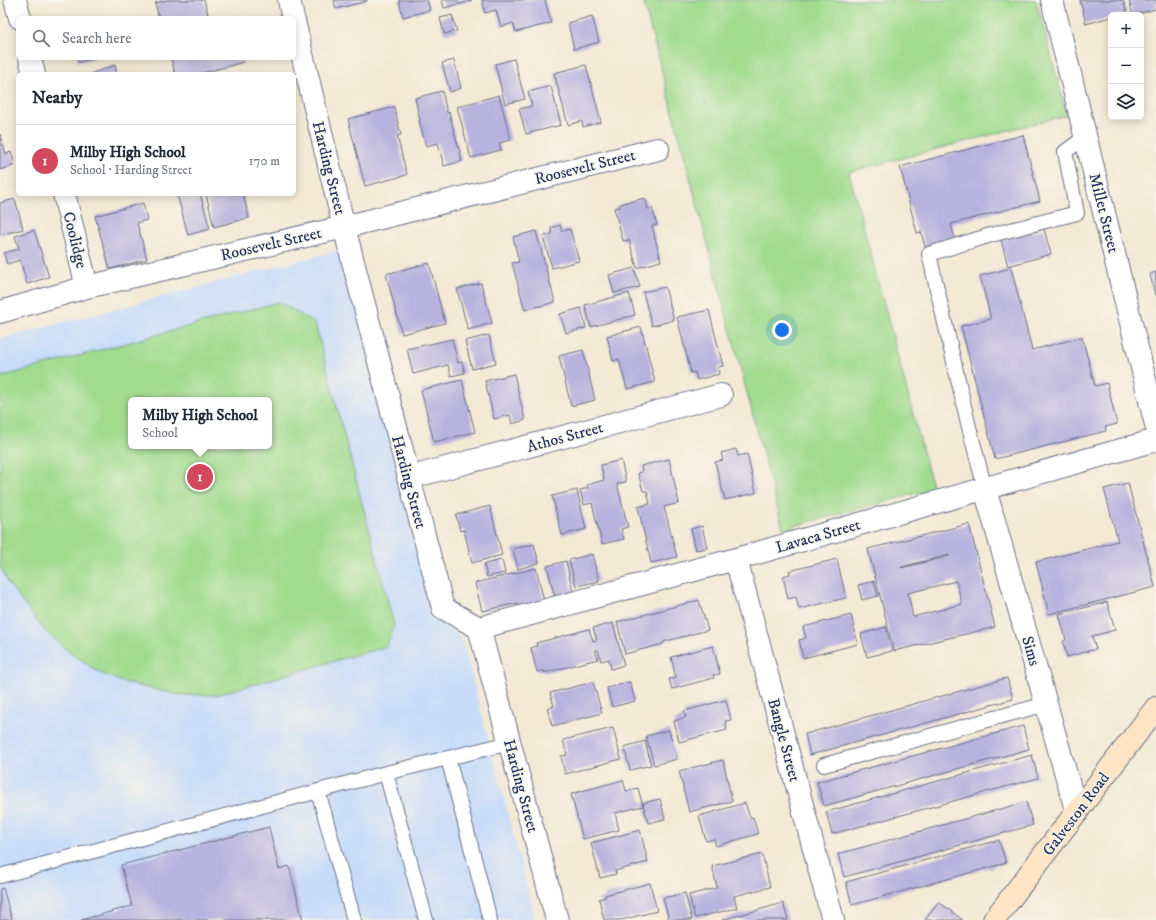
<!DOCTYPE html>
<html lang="en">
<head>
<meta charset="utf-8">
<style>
	:root { --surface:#fff; --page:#f2f2f3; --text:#1f2937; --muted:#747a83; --line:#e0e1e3; --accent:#d1495b }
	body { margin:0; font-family:"IM FELL DW Pica",serif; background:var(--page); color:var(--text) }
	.controls { position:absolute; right:12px; top:12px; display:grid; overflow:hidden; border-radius:6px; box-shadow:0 2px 10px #0003 }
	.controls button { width:36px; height:36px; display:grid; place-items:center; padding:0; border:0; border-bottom:1px solid var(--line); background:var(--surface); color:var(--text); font:20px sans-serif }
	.you { position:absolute; left:782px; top:330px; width:14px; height:14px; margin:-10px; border:3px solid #fff; border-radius:50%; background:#1a73e8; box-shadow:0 0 0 6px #1a73e833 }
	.badge { display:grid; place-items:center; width:26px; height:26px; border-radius:50%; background:var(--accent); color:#fff; font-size:13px; font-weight:700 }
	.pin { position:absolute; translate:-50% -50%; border:2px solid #fff; box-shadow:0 1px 4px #0006 }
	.popup { position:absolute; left:128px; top:397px; width:144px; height:52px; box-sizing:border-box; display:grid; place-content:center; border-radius:6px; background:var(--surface); filter:drop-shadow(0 1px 3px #0005); font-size:13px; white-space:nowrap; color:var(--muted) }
	.popup b { font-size:15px; color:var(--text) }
	.popup::after { content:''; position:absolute; left:50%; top:100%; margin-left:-8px; border:8px solid transparent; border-top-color:var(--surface) }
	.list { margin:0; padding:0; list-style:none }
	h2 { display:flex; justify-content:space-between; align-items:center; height:52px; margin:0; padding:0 16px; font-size:17px }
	h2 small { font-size:13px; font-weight:400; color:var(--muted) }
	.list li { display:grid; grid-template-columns:26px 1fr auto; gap:12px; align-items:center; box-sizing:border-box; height:72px; padding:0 16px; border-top:1px solid var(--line) }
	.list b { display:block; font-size:15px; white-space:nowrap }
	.list p { margin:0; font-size:13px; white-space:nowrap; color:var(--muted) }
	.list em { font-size:13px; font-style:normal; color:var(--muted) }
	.icon { flex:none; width:22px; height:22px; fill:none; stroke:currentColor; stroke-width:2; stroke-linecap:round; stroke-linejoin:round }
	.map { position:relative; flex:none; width:1156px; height:920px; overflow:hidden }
	.search { position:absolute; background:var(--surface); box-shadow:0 2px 10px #0003; left:16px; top:16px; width:280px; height:44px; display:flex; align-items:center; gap:10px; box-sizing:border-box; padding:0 14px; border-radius:6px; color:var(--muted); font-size:15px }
	.panel { position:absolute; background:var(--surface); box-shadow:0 2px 10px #0003; left:16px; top:72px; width:280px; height:124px; border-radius:6px }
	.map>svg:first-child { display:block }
</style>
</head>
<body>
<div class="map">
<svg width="1156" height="920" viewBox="0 0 1156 920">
	<rect width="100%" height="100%" fill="#f7f3e8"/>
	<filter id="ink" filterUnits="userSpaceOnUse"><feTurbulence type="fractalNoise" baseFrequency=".025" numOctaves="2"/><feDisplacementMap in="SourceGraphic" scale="8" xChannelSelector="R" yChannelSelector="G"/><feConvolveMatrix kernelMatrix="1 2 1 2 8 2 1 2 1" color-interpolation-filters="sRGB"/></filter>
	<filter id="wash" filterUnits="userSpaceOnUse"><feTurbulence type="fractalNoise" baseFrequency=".012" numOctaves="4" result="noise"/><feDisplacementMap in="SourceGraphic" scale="16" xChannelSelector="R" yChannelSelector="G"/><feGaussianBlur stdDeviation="0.9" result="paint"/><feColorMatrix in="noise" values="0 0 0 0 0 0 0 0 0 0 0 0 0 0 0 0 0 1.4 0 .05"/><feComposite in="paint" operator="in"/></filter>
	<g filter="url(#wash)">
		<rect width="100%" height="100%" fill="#f3e9d4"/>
		<path fill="#c8dcf9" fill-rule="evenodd" d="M 343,249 L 435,615 L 462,639 L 536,920 L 0,920 L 0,339 ZM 131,400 L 269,400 L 269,446 L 131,446 Z"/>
		<path fill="#a0db8e" stroke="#5e8576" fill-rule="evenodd" d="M 643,0 L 1036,0 L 1067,115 L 849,172 L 933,489 L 783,529 Z
			M 279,302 L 315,323 L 394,625 L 387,646 L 216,695 L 179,695 L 122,682 L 100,673 L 68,651 L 44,630 L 8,583 L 0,566 L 0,377 ZM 131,400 L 269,400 L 269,446 L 131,446 Z"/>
		<g id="blocks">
			<path fill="#b8b2de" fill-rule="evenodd" d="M 167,0 L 204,0 L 209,18 L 159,18 L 155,3 Z
				M 334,0 L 367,0 L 367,1 L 336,9 Z
				M 399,0 L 427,0 L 430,10 L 403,17 Z
				M 442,0 L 471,0 L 471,1 L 444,8 Z
				M 482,0 L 545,0 L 551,23 L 516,32 L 513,23 L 501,27 L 496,10 L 485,13 Z
				M 1080,0 L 1123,0 L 1127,13 L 1111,15 L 1111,17 L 1086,24 Z
				M 1129,0 L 1156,0 L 1156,9 L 1133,15 Z
				M 452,15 L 457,31 L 444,34 L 440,18 Z
				M 592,16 L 599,42 L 574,49 L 568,23 Z
				M 77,58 L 94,58 L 94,59 L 78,62 Z
				M 171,58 L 243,58 L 244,62 L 198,74 L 175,74 Z
				M 514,59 L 525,99 L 505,104 L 495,64 Z
				M 454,60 L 461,88 L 450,92 L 442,63 Z
				M 115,65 L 117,74 L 90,74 Z
				M 586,65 L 601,122 L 583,127 L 582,121 L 568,125 L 554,73 Z
				M 551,86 L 561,125 L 526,134 L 519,109 L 532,106 L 528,92 Z
				M 442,91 L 447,113 L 449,112 L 462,161 L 444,166 L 438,143 L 426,146 L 419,120 L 420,120 L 415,98 Z
				M 499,95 L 511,140 L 499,143 L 501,150 L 471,158 L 457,107 Z
				M 394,107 L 401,135 L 397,136 L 407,175 L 365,186 L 348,119 Z
				M 0,134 L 6,154 L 11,152 L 15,165 L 0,170 Z
				M 1023,135 L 1040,201 L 951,224 L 956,242 L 926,250 L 921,232 L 917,233 L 900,167 Z
				M 177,194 L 200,194 L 210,229 L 188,235 Z
				M 206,194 L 243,194 L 249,218 L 214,227 Z
				M 645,198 L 648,209 L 652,208 L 657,225 L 652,226 L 661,261 L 637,268 L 629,240 L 623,241 L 614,208 L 620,207 L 620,204 Z
				M 15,199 L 23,229 L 0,235 L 0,203 Z
				M 143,203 L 147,220 L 137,223 L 147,259 L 110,269 L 95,216 Z
				M 560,225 L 562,231 L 570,229 L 579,261 L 552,268 L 543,236 L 552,234 L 551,228 Z
				M 1044,229 L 1051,254 L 1008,266 L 1001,240 Z
				M 34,230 L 49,277 L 27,284 L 20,260 L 7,264 L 4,253 L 19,249 L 15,236 Z
				M 536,231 L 555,302 L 525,310 L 512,263 L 519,262 L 513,237 Z
				M 429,263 L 445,323 L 402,334 L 386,274 Z
				M 634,268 L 640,287 L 614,293 L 609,275 Z
				M 1011,268 L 1032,350 L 1082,337 L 1095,386 L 1107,383 L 1117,424 L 1105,427 L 1106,431 L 995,459 L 961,326 L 991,319 L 980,276 Z
				M 1156,272 L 1156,295 L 1155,295 L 1150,274 Z
				M 481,283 L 492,323 L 468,330 L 457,289 Z
				M 665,287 L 674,320 L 652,326 L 643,292 Z
				M 629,293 L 635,315 L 591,327 L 585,305 Z
				M 581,308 L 586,328 L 566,333 L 560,314 Z
				M 709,310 L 723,366 L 718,367 L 719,374 L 697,380 L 695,372 L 691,373 L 677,317 Z
				M 641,327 L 655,382 L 627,389 L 619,359 L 613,361 L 607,336 Z
				M 489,335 L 496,363 L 472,369 L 465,341 Z
				M 452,339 L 458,363 L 462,362 L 465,373 L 451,376 L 448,365 L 413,374 L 407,349 Z
				M 583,350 L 595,400 L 571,406 L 559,356 Z
				M 514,374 L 525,420 L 512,424 L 510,415 L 494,419 L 485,381 Z
				M 462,380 L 475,432 L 434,442 L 421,390 Z
				M 736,449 L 738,456 L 747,454 L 756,493 L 725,500 L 715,462 L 723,460 L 721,453 Z
				M 669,459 L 679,503 L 664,507 L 677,557 L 651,563 L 638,507 L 650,504 L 647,491 L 643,491 L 638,473 L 642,472 L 641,466 Z
				M 621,460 L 626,482 L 617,484 L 628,527 L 621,529 L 624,539 L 602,544 L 592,503 L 584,505 L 580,490 L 588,488 L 587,485 L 604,480 L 601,465 Z
				M 1128,483 L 1155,587 L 1049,614 L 1036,562 L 1118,541 L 1104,489 Z
				M 577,490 L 586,529 L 562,535 L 552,496 Z
				M 490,506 L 502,555 L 472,563 L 464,530 L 460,531 L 456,515 Z
				M 969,524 L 995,627 L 894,651 L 868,549 ZM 949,555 L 950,556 L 901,568 L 901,567 ZM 956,581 L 962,604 L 913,617 L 908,593 Z
				M 702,526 L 707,548 L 696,550 L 691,529 Z
				M 534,544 L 539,563 L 518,569 L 513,549 Z
				M 592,554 L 599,581 L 576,586 L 569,560 Z
				M 837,559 L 846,598 L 799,609 L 796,597 L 788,599 L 783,576 L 790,574 L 789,571 Z
				M 502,560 L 505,573 L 487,577 L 484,564 Z
				M 566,561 L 573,592 L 555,597 L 547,566 Z
				M 536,568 L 544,601 L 519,608 L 518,603 L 482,611 L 475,583 Z
				M 874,581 L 878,596 L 862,600 L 858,585 Z
				M 699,600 L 708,630 L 663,642 L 663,644 L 625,654 L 617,622 Z
				M 1107,602 L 1115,630 L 1092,636 L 1096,649 L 1067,657 L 1063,641 L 1066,640 L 1059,614 Z
				M 851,615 L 858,644 L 803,658 L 799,640 L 806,638 L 803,627 Z
				M 613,623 L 624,665 L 611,669 L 609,659 L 601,661 L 598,650 L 595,650 L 598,659 L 544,673 L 544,670 L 537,672 L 531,648 L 537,646 L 536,643 L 589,629 L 593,641 L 597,640 L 593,628 Z
				M 886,627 L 892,651 L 867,657 L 861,634 Z
				M 713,646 L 720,674 L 713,675 L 714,678 L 672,689 L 669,679 L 676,678 L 671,657 Z
				M 1007,678 L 1013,699 L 810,755 L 805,734 Z
				M 593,682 L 602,713 L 552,726 L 547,708 L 554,706 L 550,693 Z
				M 630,682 L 635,701 L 612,707 L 607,688 Z
				M 726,700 L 731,720 L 725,721 L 727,730 L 679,742 L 674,721 L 686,717 L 684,711 Z
				M 1023,726 L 1029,749 L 824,806 L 817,782 Z
				M 613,728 L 621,759 L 565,774 L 561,756 L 567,755 L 563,740 Z
				M 669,730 L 677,759 L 654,765 L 646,736 Z
				M 645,741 L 651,765 L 630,770 L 624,747 Z
				M 1032,755 L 1038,778 L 832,834 L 826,812 Z
				M 723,760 L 732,801 L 689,812 L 679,771 Z
				M 623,780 L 626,791 L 638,788 L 643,806 L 615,813 L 619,830 L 583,839 L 571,794 Z
				M 660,799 L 665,819 L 648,823 L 643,803 Z
				M 1026,802 L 1033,825 L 844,877 L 838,854 Z
				M 745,803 L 750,818 L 753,817 L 758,834 L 716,846 L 714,839 L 706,841 L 699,816 Z
				M 269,827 L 279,869 L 289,866 L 303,920 L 81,920 L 132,906 L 121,865 Z
				M 640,830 L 648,862 L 615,871 L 616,874 L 600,878 L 591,843 Z
				M 999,840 L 1006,863 L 852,905 L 846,882 Z
				M 762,854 L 770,887 L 734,896 L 737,908 L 695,918 L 689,895 L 717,888 L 712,866 Z
				M 650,883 L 657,911 L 621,920 L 604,920 L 599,899 L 605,897 L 605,895 Z
				M 3,888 L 12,920 L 0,920 L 0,889 Z
				M 685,893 L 692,920 L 669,920 L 663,898 Z
				M 939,902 L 963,920 L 925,920 Z
				M 783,903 L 788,920 L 722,920 Z"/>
		</g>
	</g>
	<g filter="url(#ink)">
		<use href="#blocks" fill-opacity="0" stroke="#677087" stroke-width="1"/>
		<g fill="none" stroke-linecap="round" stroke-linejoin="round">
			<defs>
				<path id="service" d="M 985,489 L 968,423 L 929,254 L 991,235 L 1077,213 L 1065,152 L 1085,137
					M 448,758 L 490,920
					M 824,765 L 1046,704
					M 386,773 L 510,743
					M 318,791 L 354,920
					M 0,876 L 386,773 L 426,920"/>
				<path id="minor" d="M 15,0 L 20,18
					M 289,0 L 293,18
					M 1052,0 L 1156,425
					M 294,21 L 344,227 L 443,608 L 479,628 L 557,920
					M 30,58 L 34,74
					M 64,194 L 87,287
					M 0,312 L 87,287 L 344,227 L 658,149
					M 408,478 L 721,395
					M 985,489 L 1077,813
					M 736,559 L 833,920
					M 479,628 L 736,559 L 1156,440"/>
				<path id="secondary" d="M 994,920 L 1156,708"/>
			</defs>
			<use href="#service" stroke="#677087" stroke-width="16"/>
			<use href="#minor" stroke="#677087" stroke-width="24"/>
			<use href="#secondary" stroke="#677087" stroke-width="24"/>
			<use href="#service" stroke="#fff" stroke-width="14"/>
			<use href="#minor" stroke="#fff" stroke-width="22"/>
			<use href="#secondary" stroke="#ffe4c6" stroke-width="22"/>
		</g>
	</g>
	<g text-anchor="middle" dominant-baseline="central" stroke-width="3" stroke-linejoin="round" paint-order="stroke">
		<g font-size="16" fill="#1b2f5e" stroke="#f7f3e8">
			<text transform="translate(585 167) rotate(-14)">Roosevelt Street</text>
			<text transform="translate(329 168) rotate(76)">Harding Street</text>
			<text transform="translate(1104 213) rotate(76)">Millet Street</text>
			<text transform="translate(75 240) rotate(76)">Coolidge</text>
			<text transform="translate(271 244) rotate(-13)">Roosevelt Street</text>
			<text transform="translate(565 437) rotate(-15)">Athos Street</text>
			<text transform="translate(409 482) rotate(75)">Harding Street</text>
			<text transform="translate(818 536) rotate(-16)">Lavaca Street</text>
			<text transform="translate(1031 651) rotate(74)">Sims</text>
			<text transform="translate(784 740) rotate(75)">Bangle Street</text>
			<text transform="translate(521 786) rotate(75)">Harding Street</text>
			<text transform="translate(1076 814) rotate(-53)">Galveston Road</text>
		</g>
	</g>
</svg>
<div class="controls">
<button>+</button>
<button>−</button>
<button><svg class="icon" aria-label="layers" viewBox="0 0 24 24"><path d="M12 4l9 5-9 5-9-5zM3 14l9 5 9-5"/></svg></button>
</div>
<div class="you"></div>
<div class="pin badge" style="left:200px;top:477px">1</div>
<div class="popup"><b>Milby High School</b>School</div>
<div class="search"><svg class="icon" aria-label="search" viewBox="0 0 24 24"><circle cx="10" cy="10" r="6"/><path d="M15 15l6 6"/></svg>Search here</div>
<section class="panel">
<h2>Nearby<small></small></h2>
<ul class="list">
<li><span class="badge">1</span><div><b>Milby High School</b><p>School · Harding Street</p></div><em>170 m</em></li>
</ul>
</section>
</div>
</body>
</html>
